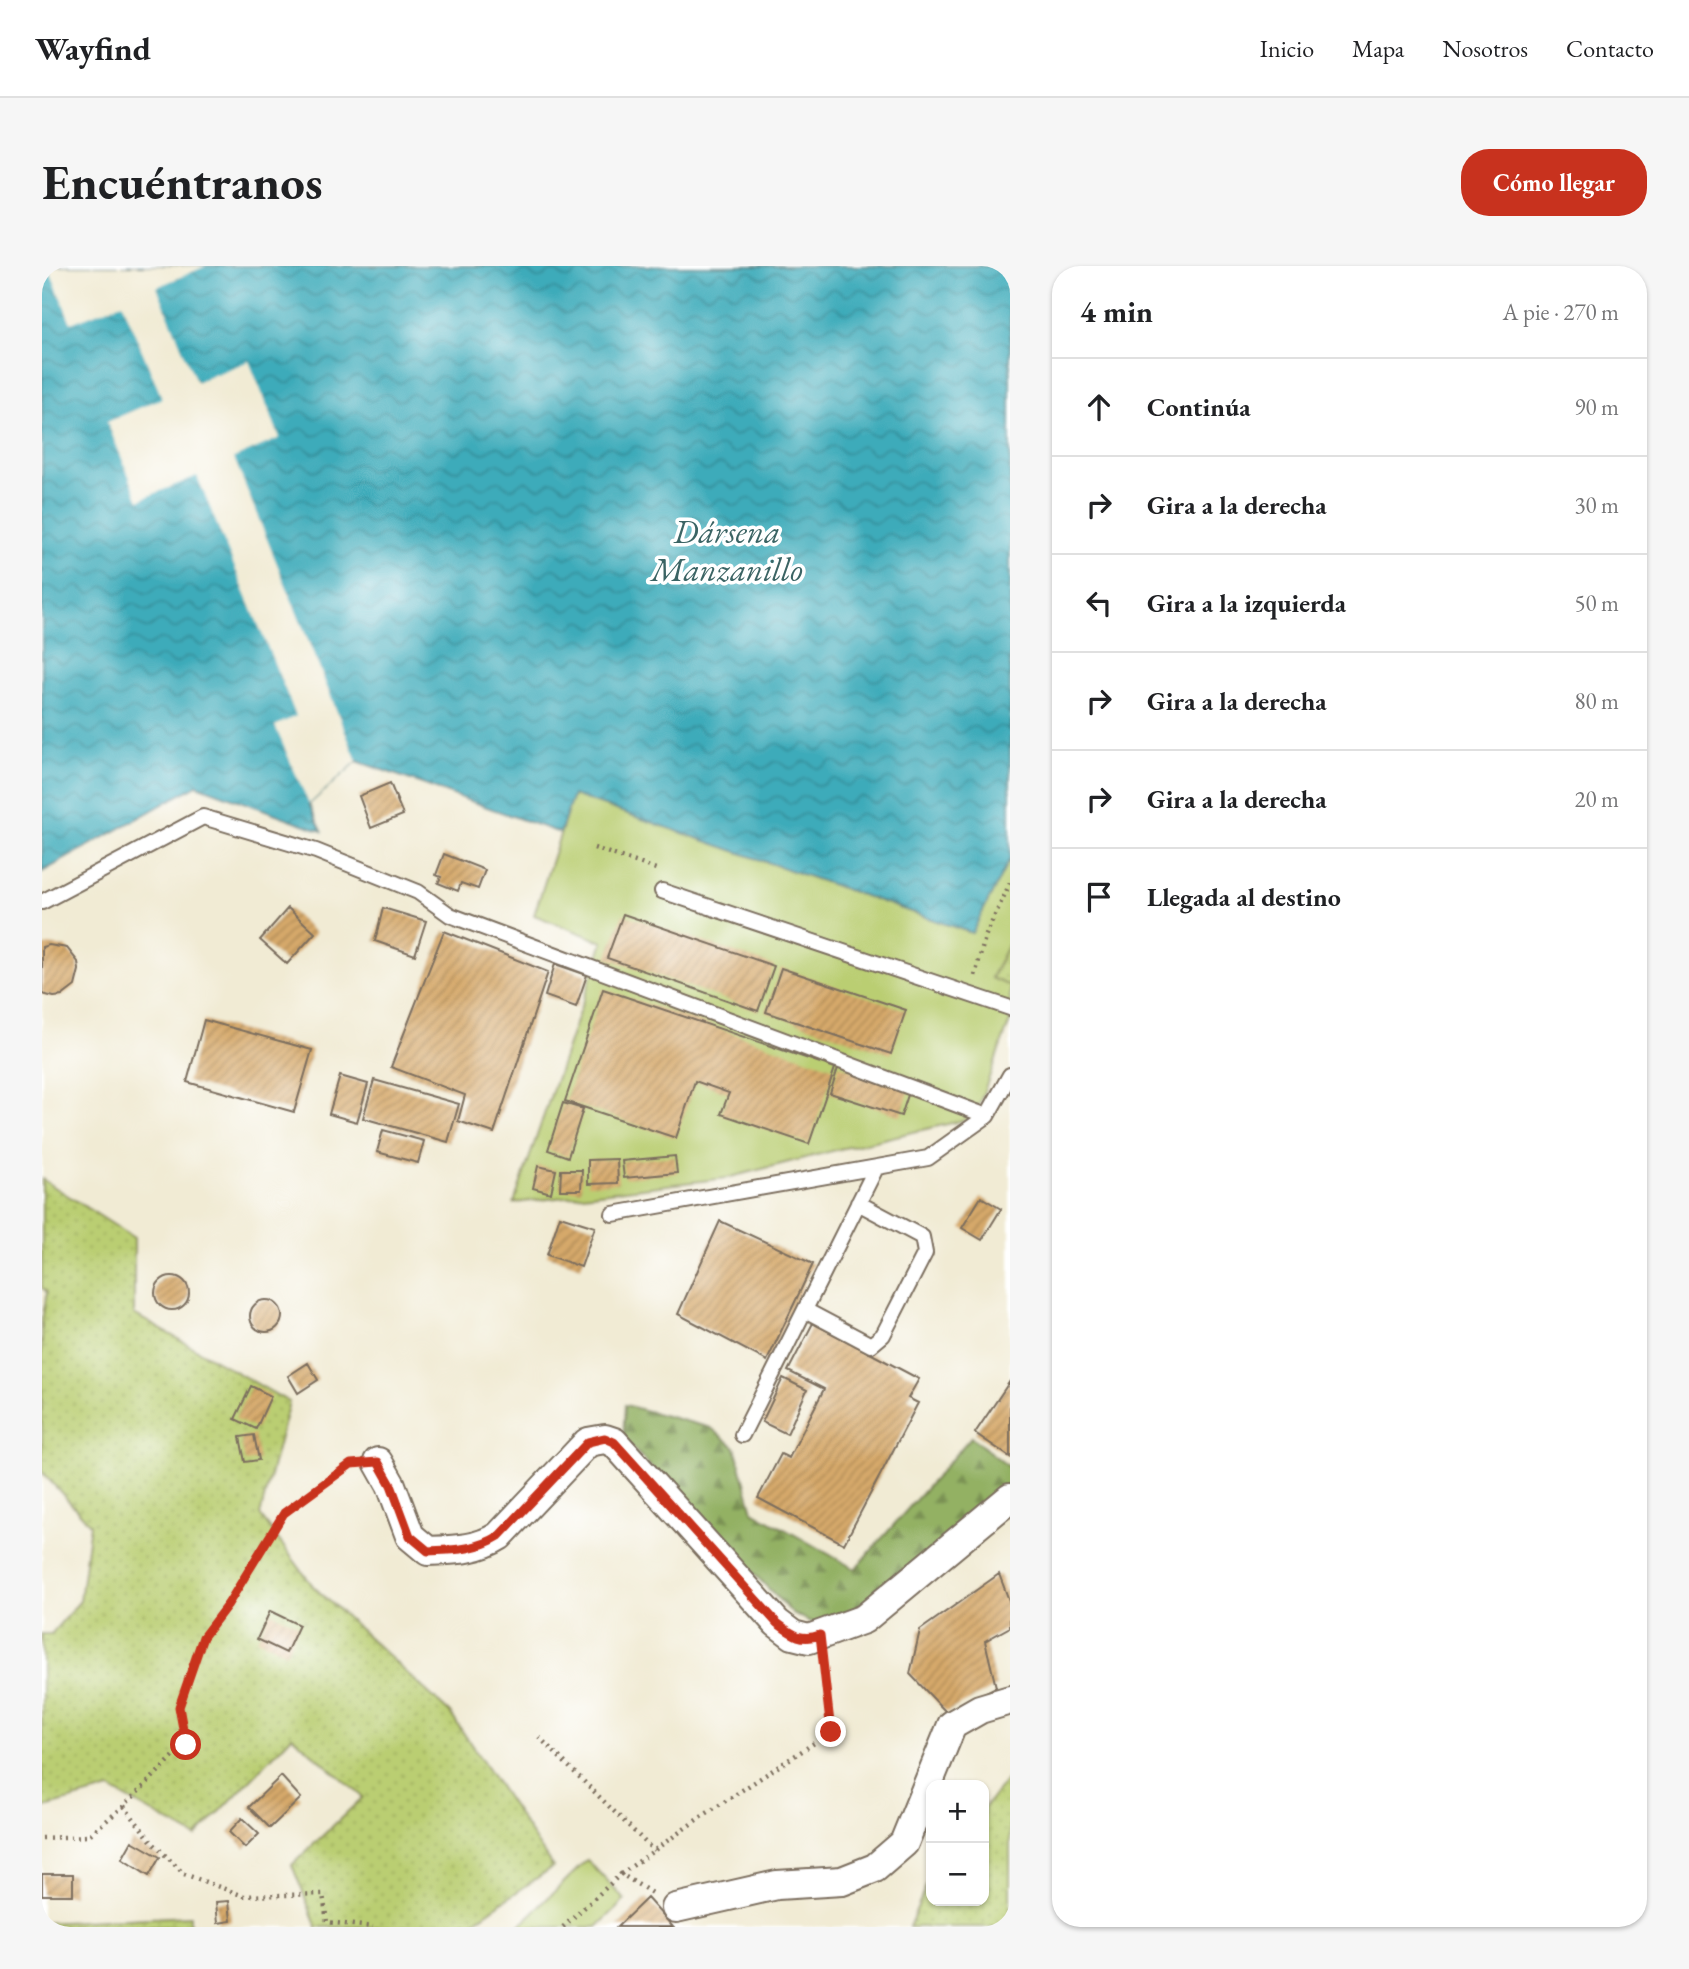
<!DOCTYPE html>
<html lang="es">
<head>
<meta charset="utf-8">
<style>
	:root { --surface:#fff; --page:#f6f6f6; --text:#202124; --muted:#757577; --line:#e0e0e0; --accent:#c8321e }
	body { margin:0; font-family:"EB Garamond",serif; background:var(--page); color:var(--text) }
	.controls { position:absolute; right:21px; bottom:21px; display:grid; overflow:hidden; border-radius:14px; box-shadow:0 2px 5px #0004 }
	.controls button { width:63px; height:63px; display:grid; place-items:center; padding:0; border:0; border-bottom:2px solid var(--line); background:var(--surface); color:var(--text); font:35px sans-serif }
	.stop { position:absolute; width:21px; height:21px; margin:-16px; border:5px solid #c8321e; border-radius:50%; background:#fff }
	.stop.end { background:#c8321e; border-color:#fff; box-shadow:0 2px 7px #0008 }
	.list { margin:0; padding:0; list-style:none }
	h2 { display:flex; justify-content:space-between; align-items:center; height:91px; margin:0; padding:0 28px; font-size:30px }
	h2 small { font-size:23px; font-weight:400; color:var(--muted) }
	.list li { display:grid; grid-template-columns:46px 1fr auto; gap:21px; align-items:center; box-sizing:border-box; height:98px; padding:0 28px; border-top:2px solid var(--line) }
	.list b { display:block; font-size:26px; white-space:nowrap }
	.list em { font-size:23px; font-style:normal; color:var(--muted) }
	.icon { flex:none; width:38px; height:38px; fill:none; stroke:currentColor; stroke-width:2; stroke-linecap:round; stroke-linejoin:round }
	.map { position:relative; flex:none; width:968px; height:1661px; overflow:hidden; border-radius:28px }
	header { display:flex; align-items:center; gap:42px; box-sizing:border-box; height:98px; padding:0 35px; background:var(--surface); border-bottom:2px solid var(--line) }
	header strong { font-size:33px }
	nav { display:flex; gap:38px; margin-inline-start:auto; font-size:24px }
	.intro { display:flex; align-items:center; justify-content:space-between; box-sizing:border-box; height:168px; padding:0 42px }
	h1 { margin:0; font-size:49px }
	.button { padding:18px 32px; border-radius:28px; background:var(--accent); color:#fff; font-size:24px; font-weight:700 }
	main { display:flex; gap:42px; padding:0 42px }
	aside { flex:1; background:var(--surface); border-radius:28px; box-shadow:0 2px 5px #0004 }
	.map>svg:first-child { display:block }
</style>
</head>
<body>
<header>
<strong>Wayfind</strong>
<nav><a>Inicio</a><a>Mapa</a><a>Nosotros</a><a>Contacto</a></nav>
</header>
<div class="intro"><h1>Encuéntranos</h1><a class="button">Cómo llegar</a></div>
<main>
<div class="map">
<svg width="968" height="1661" viewBox="0 0 968 1661">
	<defs>
		<pattern id="grass-dots" width="8" height="8" patternUnits="userSpaceOnUse" patternTransform="scale(1.75)"><rect width="8" height="8" fill="#bace72"/><path d="M2 2h.1M6 6h.1" fill="none" stroke="#a1b162" stroke-width="1.8" stroke-linecap="round"/></pattern>
		<pattern id="forest-firs" width="22" height="20" patternUnits="userSpaceOnUse" patternTransform="scale(1.75)"><rect width="22" height="20" fill="#93b164"/><path d="M5 1l3.5 6h-7zM16 11l3.5 6h-7z" fill="#799052"/></pattern>
		<pattern id="water-waves" width="16" height="10" patternUnits="userSpaceOnUse" patternTransform="scale(1.75)"><rect width="16" height="10" fill="#3cabba"/><path d="M0 5q4-4 8 0t8 0" fill="none" stroke="#348b97"/></pattern>
		<pattern id="building-hatch" width="6" height="6" patternUnits="userSpaceOnUse" patternTransform="scale(1.75)"><rect width="6" height="6" fill="#d6a96a"/><path d="M-1 1l2-2M0 6l6-6M5 7l2-2" fill="none" stroke="#af8a57"/></pattern>
	</defs>
	<rect width="100%" height="100%" fill="#fff"/>
	<filter id="ink" filterUnits="userSpaceOnUse"><feTurbulence type="fractalNoise" baseFrequency=".0143" numOctaves="2"/><feDisplacementMap in="SourceGraphic" scale="14" xChannelSelector="R" yChannelSelector="G"/><feConvolveMatrix kernelMatrix="1 2 1 2 8 2 1 2 1" color-interpolation-filters="sRGB"/></filter>
	<filter id="wash" filterUnits="userSpaceOnUse"><feTurbulence type="fractalNoise" baseFrequency=".00686" numOctaves="4" result="noise"/><feDisplacementMap in="SourceGraphic" scale="28" xChannelSelector="R" yChannelSelector="G"/><feGaussianBlur stdDeviation="1.57" result="paint"/><feColorMatrix in="noise" values="0 0 0 0 0 0 0 0 0 0 0 0 0 0 0 0 0 1.4 0 .05"/><feComposite in="paint" operator="in"/></filter>
	<g filter="url(#wash)">
		<rect width="100%" height="100%" fill="#f1ebd4"/>
		<path fill="url(#grass-dots)" stroke="#7a7c48" stroke-width="2" d="M 968,674 L 968,720 L 949,713 Z
			M 0,913 L 92,972 L 92,1048 L 247,1136 L 218,1249 L 272,1321 L 408,1447 L 511,1601 L 424,1661 L 275,1661 L 250,1599 L 321,1531 L 250,1470 L 154,1571 L 68,1523 L 0,1542 L 0,1368 L 9,1368 L 38,1335 L 48,1258 L 0,1206 L 0,1055 L 5,1026 L 0,1022 Z
			M 968,1509 L 968,1661 L 867,1661 L 889,1609 L 889,1635 L 942,1635 L 942,1542 Z
			M 148,1650 L 148,1661 L 0,1661 L 0,1657 Z"/>
		<path fill="url(#forest-firs)" stroke="#676e41" stroke-width="2" d="M 583,1139 L 669,1162 L 693,1181 L 711,1245 L 813,1303 L 929,1171 L 968,1202 L 968,1235 L 816,1341 L 773,1358 L 751,1348 L 581,1172 Z"/>
		<path fill="#bace72" stroke="#7a7c48" stroke-width="2" d="M 531,529 L 929,667 L 968,592 L 968,674 L 949,712 L 968,720 L 968,755 L 932,852 L 798,883 L 685,912 L 472,937 L 561,676 L 492,649 Z
			M 545,1594 L 583,1634 L 555,1661 L 476,1661 Z"/>
		<path fill="url(#water-waves)" stroke="#3c6a6c" stroke-width="2" d="M 0,0 L 968,0 L 968,592 L 930,667 L 531,529 L 518,567 L 315,495 L 267,538 L 280,565 L 155,519 L 0,606 Z"/>
		<path fill="#f1ebd4" d="M 6,0 L 164,0 L 115,21 L 154,116 L 207,95 L 238,172 L 192,192 L 315,495 L 267,538 L 233,460 L 254,450 L 155,210 L 97,234 L 65,156 L 120,132 L 80,37 L 29,57 Z"/>
		<g id="blocks">
			<path fill="url(#building-hatch)" d="M 348,517 L 361,549 L 329,562 L 317,530 Z
				M 402,588 L 443,604 L 436,623 L 419,617 L 416,625 L 396,617 L 399,611 L 394,609 Z
				M 246,642 L 273,667 L 245,698 L 218,674 Z
				M 341,642 L 384,655 L 373,689 L 333,675 Z
				M 581,648 L 732,700 L 716,745 L 565,692 Z
				M 402,665 L 506,706 L 452,867 L 416,855 L 423,829 L 349,801 Z
				M 7,679 L 25,682 L 36,696 L 37,704 L 33,720 L 20,730 L 12,731 L 0,728 L 0,681 Z
				M 513,698 L 545,709 L 534,741 L 503,730 Z
				M 739,702 L 864,744 L 849,788 L 724,746 Z
				M 561,723 L 793,802 L 767,878 L 679,848 L 687,827 L 653,815 L 634,872 L 523,835 Z
				M 162,754 L 270,784 L 252,846 L 145,816 Z
				M 797,799 L 868,823 L 859,850 L 788,827 Z
				M 298,810 L 326,818 L 315,856 L 287,848 Z
				M 332,814 L 417,838 L 406,876 L 321,852 Z
				M 521,837 L 541,843 L 526,891 L 506,884 Z
				M 341,864 L 382,875 L 376,897 L 335,886 Z
				M 633,890 L 635,907 L 582,912 L 580,895 Z
				M 575,893 L 576,917 L 546,918 L 546,894 Z
				M 496,900 L 514,904 L 509,927 L 491,922 Z
				M 519,904 L 540,904 L 539,924 L 518,924 Z
				M 939,931 L 959,943 L 940,974 L 920,962 Z
				M 518,950 L 553,961 L 539,1001 L 505,989 Z
				M 678,955 L 771,998 L 725,1095 L 636,1048 Z
				M113 1027a17 17 0 1 1 34 0a17 17 0 1 1-34 0Z
				M208 1050a16 16 0 1 1 32 0a16 16 0 1 1-32 0Z
				M 771,1057 L 877,1113 L 866,1132 L 876,1137 L 802,1278 L 716,1232 L 739,1188 L 747,1192 L 782,1123 L 746,1105 Z
				M 266,1097 L 276,1114 L 256,1127 L 246,1110 Z
				M 741,1112 L 765,1124 L 745,1168 L 720,1156 Z
				M 968,1115 L 968,1191 L 933,1167 Z
				M 209,1120 L 229,1130 L 214,1163 L 193,1153 Z
				M 212,1169 L 217,1194 L 203,1196 L 198,1171 Z
				M 957,1308 L 968,1337 L 968,1361 L 943,1375 L 954,1421 L 904,1446 L 868,1408 L 878,1364 Z
				M 228,1345 L 257,1359 L 244,1387 L 215,1373 Z
				M 239,1510 L 259,1532 L 228,1562 L 207,1541 Z
				M 200,1552 L 217,1568 L 203,1582 L 187,1566 Z
				M 90,1575 L 118,1591 L 107,1610 L 80,1593 Z
				M 0,1608 L 31,1608 L 31,1629 L 0,1629 Z
				M 605,1632 L 631,1661 L 575,1661 Z
				M 187,1635 L 189,1655 L 176,1657 L 174,1636 Z"/>
		</g>
	</g>
	<g filter="url(#ink)">
		<use href="#blocks" fill-opacity="0" stroke="#7b6e5e" stroke-width="2"/>
		<g fill="none" stroke-linecap="round" stroke-linejoin="round">
			<defs>
				<path id="lane" d="M 620,625 L 968,742
					M 0,636 L 161,551 L 274,585 L 376,626 L 408,649 L 945,850
					M 571,948 L 886,892 L 945,850 L 968,809
					M 763,1044 L 829,1079 L 841,1069 L 883,987 L 880,971 L 816,937
					M 700,1169 L 834,902"/>
				<path id="street" d="M 336,1196 L 349,1219 L 368,1270 L 386,1285 C 412,1284 435,1284 457,1270 L 546,1176 L 563,1173 L 572,1176 L 735,1357 L 751,1369 L 767,1373 L 822,1353 L 968,1232
					M 634,1642 L 735,1619 L 800,1615 L 833,1602 L 862,1577 L 910,1459 L 938,1443 L 968,1434"/>
			</defs>
			<use href="#lane" stroke="#7b6e5e" stroke-width="18"/>
			<use href="#street" stroke="#7b6e5e" stroke-width="32"/>
			<path stroke="#7b6e5e" stroke-width="4.5" stroke-dasharray="2 5" stroke-linecap="butt" d="M 552,582 L 617,604
				M 933,710 L 943,671 L 968,617
				M 497,1471 L 612,1585
				M 82,1540 L 110,1576 L 142,1608 L 202,1630 L 281,1628 L 285,1656 L 331,1661
				M 0,1572 L 46,1570 L 82,1540 L 143,1479 L 137,1441 L 161,1371 L 186,1338 L 242,1247 L 310,1198
				M 579,1608 L 656,1553 L 789,1466 L 781,1395
				M 521,1661 L 579,1608 L 613,1629"/>
			<use href="#lane" stroke="#fff" stroke-width="14"/>
			<use href="#street" stroke="#fff" stroke-width="28"/>
		</g>
	</g>
	<g fill="none" stroke-linecap="round" stroke-linejoin="round" filter="url(#ink)">
		<path stroke="#c8321e" stroke-width="9" d="M 144,1479 L 137,1441 L 161,1371 L 186,1338 L 242,1247 L 309,1198 L 336,1196 L 349,1219 L 368,1270 L 386,1285 C 412,1284 435,1284 457,1270 L 546,1176 L 563,1172 L 572,1176 L 735,1357 C 750,1368 759,1376 778,1369 L 789,1466"/>
	</g>
	<g text-anchor="middle" dominant-baseline="central" stroke-width="7" stroke-linejoin="round" paint-order="stroke">
		<g font-size="33" font-style="italic" fill="#3b6464" stroke="#fff">
			<text x="685" y="265">Dársena<tspan x="685" dy="38">Manzanillo</tspan></text>
		</g>
	</g>
</svg>
<div class="controls">
<button>+</button>
<button>−</button>
</div>
<div class="stop" style="left:144px;top:1479px"></div>
<div class="stop end" style="left:789px;top:1466px"></div>
</div>
<aside>
<h2>4 min<small>A pie · 270 m</small></h2>
<ul class="list">
<li><svg class="icon" aria-label="ahead" viewBox="0 0 24 24"><path d="M12 20V5M6 11l6-6 6 6"/></svg><div><b>Continúa</b></div><em>90 m</em></li>
<li><svg class="icon" aria-label="right" viewBox="0 0 24 24"><path d="M7 20v-9h11M14 6l5 5-5 5"/></svg><div><b>Gira a la derecha</b></div><em>30 m</em></li>
<li><svg class="icon" aria-label="left" viewBox="0 0 24 24"><path d="M17 20v-9H6M10 6l-5 5 5 5"/></svg><div><b>Gira a la izquierda</b></div><em>50 m</em></li>
<li><svg class="icon" aria-label="right" viewBox="0 0 24 24"><path d="M7 20v-9h11M14 6l5 5-5 5"/></svg><div><b>Gira a la derecha</b></div><em>80 m</em></li>
<li><svg class="icon" aria-label="right" viewBox="0 0 24 24"><path d="M7 20v-9h11M14 6l5 5-5 5"/></svg><div><b>Gira a la derecha</b></div><em>20 m</em></li>
<li><svg class="icon" aria-label="arrive" viewBox="0 0 24 24"><path d="M6 21V4h12l-3 4 3 4H6"/></svg><div><b>Llegada al destino</b></div></li>
</ul>
</aside>
</main>
</body>
</html>
